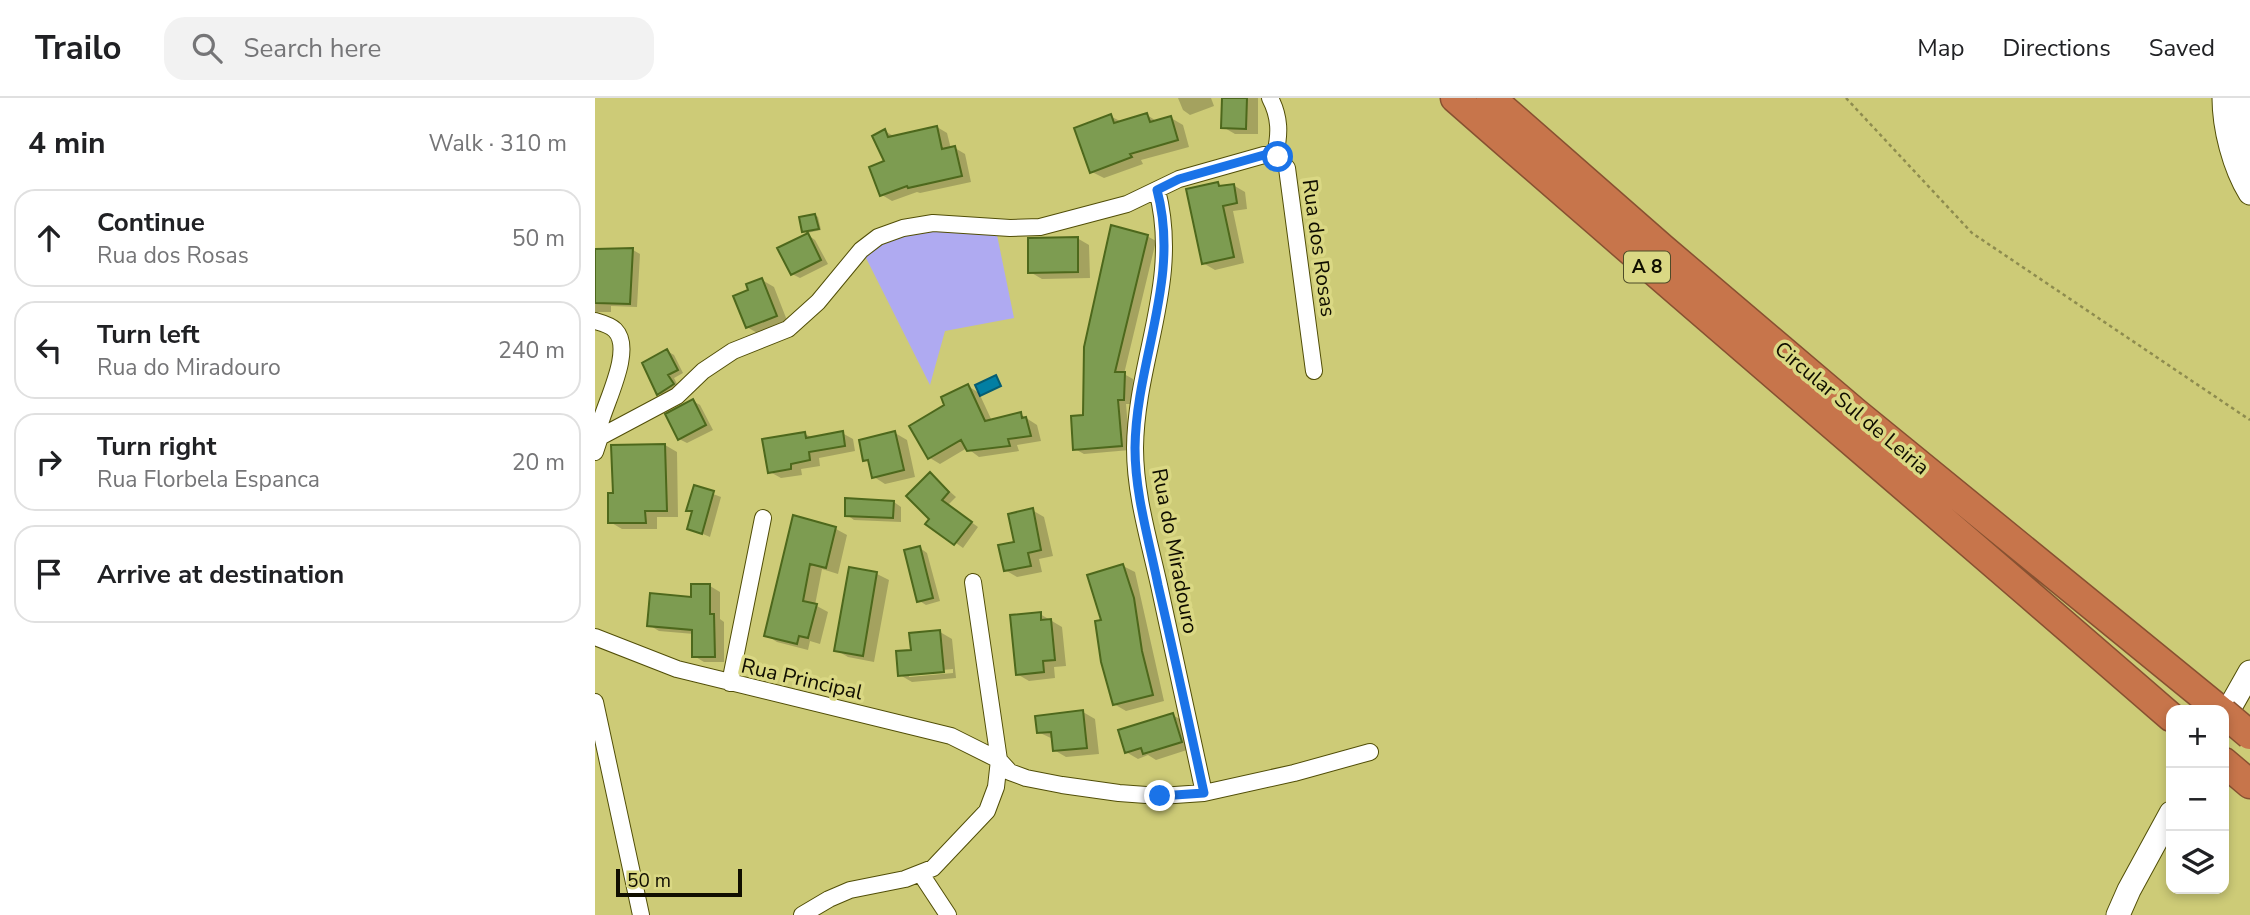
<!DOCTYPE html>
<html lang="en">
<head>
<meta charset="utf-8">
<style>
	:root { --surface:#fff; --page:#f2f2f2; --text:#202124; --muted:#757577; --line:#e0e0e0 }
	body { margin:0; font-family:"Nunito Sans",sans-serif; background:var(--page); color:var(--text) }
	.controls { position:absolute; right:21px; bottom:21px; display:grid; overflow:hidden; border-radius:14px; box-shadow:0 4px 10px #0003 }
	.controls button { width:63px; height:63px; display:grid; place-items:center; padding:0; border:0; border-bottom:2px solid var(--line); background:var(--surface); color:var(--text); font:35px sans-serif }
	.scale { position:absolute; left:21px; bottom:18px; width:126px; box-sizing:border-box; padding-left:7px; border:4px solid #100e00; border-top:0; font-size:19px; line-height:24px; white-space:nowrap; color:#100e00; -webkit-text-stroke:5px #dad884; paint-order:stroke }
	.stop { position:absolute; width:21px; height:21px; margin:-16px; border:5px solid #1a73e8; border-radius:50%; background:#fff }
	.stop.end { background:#1a73e8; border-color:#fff; box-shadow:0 2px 7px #0008 }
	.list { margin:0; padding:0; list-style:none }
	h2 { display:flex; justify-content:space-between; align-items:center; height:91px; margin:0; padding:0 28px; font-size:30px }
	h2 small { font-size:23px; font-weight:400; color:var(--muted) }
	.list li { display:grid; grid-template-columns:46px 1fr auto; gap:21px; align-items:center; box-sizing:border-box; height:98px; margin:0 14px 14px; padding:0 14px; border:2px solid var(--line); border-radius:21px }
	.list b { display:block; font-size:26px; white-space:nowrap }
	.list p { margin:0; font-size:23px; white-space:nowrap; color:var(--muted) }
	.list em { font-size:23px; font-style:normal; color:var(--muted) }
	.icon { flex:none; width:38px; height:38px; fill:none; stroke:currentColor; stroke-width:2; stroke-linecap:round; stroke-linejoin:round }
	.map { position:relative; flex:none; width:1655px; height:817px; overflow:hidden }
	header { display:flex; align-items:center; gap:42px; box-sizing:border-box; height:98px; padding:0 35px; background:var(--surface); border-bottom:2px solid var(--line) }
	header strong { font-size:33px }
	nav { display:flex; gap:38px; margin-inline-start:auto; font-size:24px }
	.search { width:490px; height:63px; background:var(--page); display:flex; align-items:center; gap:18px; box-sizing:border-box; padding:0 24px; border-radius:21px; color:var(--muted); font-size:26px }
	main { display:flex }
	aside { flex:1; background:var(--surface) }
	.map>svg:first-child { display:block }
</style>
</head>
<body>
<header>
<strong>Trailo</strong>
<div class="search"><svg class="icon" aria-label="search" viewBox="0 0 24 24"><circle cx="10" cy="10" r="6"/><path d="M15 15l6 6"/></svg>Search here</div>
<nav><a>Map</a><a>Directions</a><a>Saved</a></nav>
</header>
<main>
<aside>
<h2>4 min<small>Walk · 310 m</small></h2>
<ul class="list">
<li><svg class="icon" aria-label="ahead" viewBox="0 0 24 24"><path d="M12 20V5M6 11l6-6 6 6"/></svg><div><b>Continue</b><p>Rua dos Rosas</p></div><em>50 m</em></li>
<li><svg class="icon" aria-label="left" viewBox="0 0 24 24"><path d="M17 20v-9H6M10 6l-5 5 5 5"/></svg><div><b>Turn left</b><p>Rua do Miradouro</p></div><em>240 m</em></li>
<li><svg class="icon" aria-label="right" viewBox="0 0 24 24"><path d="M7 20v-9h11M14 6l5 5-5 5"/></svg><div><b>Turn right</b><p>Rua Florbela Espanca</p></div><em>20 m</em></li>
<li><svg class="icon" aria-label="arrive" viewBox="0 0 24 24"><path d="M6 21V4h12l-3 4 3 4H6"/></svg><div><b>Arrive at destination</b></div></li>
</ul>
</aside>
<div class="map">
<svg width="1655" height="817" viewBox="0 0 1655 817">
	<rect width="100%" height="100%" fill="#cdcb77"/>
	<path fill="#afaaf1" d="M 401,132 L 419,220 L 350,233 L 335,287 L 268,154 L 308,133 Z"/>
	<path fill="#027fa3" stroke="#065d72" stroke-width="2" d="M 401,277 L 406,288 L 385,298 L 380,287 Z"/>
	<path fill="#0003" fill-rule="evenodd" d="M 583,0 L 616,0 L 619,8 L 595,17 L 588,12 Z
		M 629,0 L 663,0 L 663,36 L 640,36 L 628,29 Z
		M 552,17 L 563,24 L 576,20 L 588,27 L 594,49 L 546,62 L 548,66 L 509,80 L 497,74 L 515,18 L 527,24 Z
		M 342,29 L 352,35 L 356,51 L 360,50 L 370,56 L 376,84 L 325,95 L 322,94 L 297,103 L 287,97 L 292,64 L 290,33 L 300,39 Z
		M 623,86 L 628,89 L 638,87 L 650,94 L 652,111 L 638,113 L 649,165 L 620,172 L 608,165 Z
		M 220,117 L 223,119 L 226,132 L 212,135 L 209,133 Z
		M 213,137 L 220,142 L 233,166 L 205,180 L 197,176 Z
		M 552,138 L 561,143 L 529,276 L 538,281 L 537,306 L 531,306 L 535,352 L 489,356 L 480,351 Z
		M 482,140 L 494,147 L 495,180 L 447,181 L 435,174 Z
		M 38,152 L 45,156 L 42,209 L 16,208 L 16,214 L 0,214 L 0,153 Z
		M 167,182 L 179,189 L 193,225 L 164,236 L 152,229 L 155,193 Z
		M 72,253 L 79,257 L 88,275 L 79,280 L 84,290 L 70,299 L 64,295 Z
		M 373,288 L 384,295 L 397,323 L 425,316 L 442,327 L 446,343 L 422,347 L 424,353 L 384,359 L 372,350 L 345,366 L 335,360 L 316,328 L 352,307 Z
		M 98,303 L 105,307 L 118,332 L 92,345 L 84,341 Z
		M 247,335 L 258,341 L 260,353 L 224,360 L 225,368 L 206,371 L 207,377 L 186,380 L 175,374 L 210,336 L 218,340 Z
		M 300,335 L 312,342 L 320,379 L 290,386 L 279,379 L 276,365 L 270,362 Z
		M 70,347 L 82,354 L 83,419 L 62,419 L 62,431 L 27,431 L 15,424 L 20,397 Z
		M 336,377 L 361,399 L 353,407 L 383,429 L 368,450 L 333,425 L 336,421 Z
		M 100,389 L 126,399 L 115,439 L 94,430 L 98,415 L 93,412 Z
		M 299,404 L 306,409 L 306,424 L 259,422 L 252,417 Z
		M 437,412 L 449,419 L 458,458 L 444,461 L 447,474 L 422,479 L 410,472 Z
		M 199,420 L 241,431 L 252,437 L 243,476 L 227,471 L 220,507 L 233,514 L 225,546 L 215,543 L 213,552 L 182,544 L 171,537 Z
		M 325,450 L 332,455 L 345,503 L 331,507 L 323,502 Z
		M 528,468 L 540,474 L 569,603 L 531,613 L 519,606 Z
		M 282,476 L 294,482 L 279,564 L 253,559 L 241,552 Z
		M 115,488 L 125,494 L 125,521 L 129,524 L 129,564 L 109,564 L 99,558 L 99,536 L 64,533 L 54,527 Z
		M 445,516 L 467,529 L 471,568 L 459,569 L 460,580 L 434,583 L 422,576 Z
		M 345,534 L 357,541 L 361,580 L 317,584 L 305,577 L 318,554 ZM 358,571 L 358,575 L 314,579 L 314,575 Z
		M 488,614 L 500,621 L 504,656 L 471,659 L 459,652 L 458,641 L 443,634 Z
		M 577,617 L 589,623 L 598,650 L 561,662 L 553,657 L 543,661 L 531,654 Z"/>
	<path fill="#7d9c51" stroke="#4d681c" stroke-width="2" d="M 627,0 L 652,0 L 651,31 L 626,30 Z
		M 552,15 L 555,24 L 576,18 L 583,42 L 535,56 L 537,59 L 495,75 L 479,30 L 516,16 L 519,25 Z
		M 342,28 L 347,51 L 360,48 L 367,78 L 313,90 L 312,88 L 285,98 L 274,69 L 289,63 L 277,38 L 290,31 L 293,39 Z
		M 623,84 L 624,88 L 639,86 L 642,105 L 628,108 L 639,159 L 607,166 L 591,91 Z
		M 220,116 L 224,131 L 207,134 L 204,119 Z
		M 516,127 L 553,137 L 520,274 L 530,274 L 529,302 L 523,302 L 527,348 L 478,352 L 476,318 L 488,317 L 489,249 Z
		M 213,135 L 226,162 L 196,177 L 182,150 Z
		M 483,139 L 483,174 L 433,175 L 433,140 Z
		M 38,150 L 35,206 L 0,205 L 0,151 Z
		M 167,180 L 182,218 L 151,230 L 138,198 L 153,192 L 151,186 Z
		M 72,251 L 83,272 L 73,277 L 79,286 L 62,297 L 47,265 Z
		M 373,286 L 390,323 L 426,314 L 427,320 L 431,319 L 436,338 L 413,341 L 415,348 L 372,353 L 366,342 L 333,361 L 314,328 L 349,307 L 346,299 Z
		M 98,301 L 111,327 L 83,342 L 70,316 Z
		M 248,333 L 250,348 L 214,354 L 215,362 L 196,366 L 196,371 L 173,375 L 167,341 L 210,334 L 211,340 Z
		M 300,333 L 309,372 L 277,380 L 273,362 L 268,363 L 264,342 Z
		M 70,346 L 72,413 L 50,413 L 51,425 L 13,425 L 13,395 L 18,395 L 16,347 Z
		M 335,374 L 354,394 L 347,402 L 377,424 L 359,447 L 330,426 L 334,421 L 311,398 Z
		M 99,387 L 119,393 L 107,436 L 92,431 L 97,413 L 91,413 Z
		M 250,400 L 299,403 L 298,420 L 250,418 Z
		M 438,410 L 446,452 L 433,455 L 436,468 L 409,473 L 403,447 L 419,444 L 413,416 Z
		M 198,417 L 241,429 L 231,470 L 215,466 L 208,503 L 222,506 L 213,540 L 204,538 L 202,546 L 169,538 Z
		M 325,448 L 338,500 L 322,504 L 309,452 Z
		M 528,466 L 539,500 L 547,553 L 558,597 L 518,607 L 506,564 L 500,523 L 506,522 L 492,477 Z
		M 254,469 L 282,474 L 268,558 L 239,553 Z
		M 96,486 L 115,486 L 115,516 L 119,516 L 120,559 L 97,559 L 97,532 L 52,528 L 55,495 L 96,499 Z
		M 446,514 L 446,522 L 456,521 L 460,562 L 448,563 L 449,574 L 421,577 L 415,517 Z
		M 345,532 L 349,574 L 303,578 L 301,553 L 316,552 L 314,535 Z
		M 488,612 L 492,650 L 458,653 L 456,634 L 442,635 L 440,618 Z
		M 578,615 L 587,644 L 548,656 L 546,650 L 530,655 L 523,632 Z"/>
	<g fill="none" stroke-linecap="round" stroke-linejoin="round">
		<defs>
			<path id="minor" d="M 675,0 C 685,19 685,36 680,56
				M 562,92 C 586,183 541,261 540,350 C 540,396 554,442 564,487 C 579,556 594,626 609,695
				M 0,223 C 7,225 15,227 20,232 C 39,251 11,303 5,326 L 5,339
				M 0,354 L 5,339 L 82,298 L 108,273 L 138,253 L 193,231 L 223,204 L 266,152 L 283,139 L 308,130 L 338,125 L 415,130 L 445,129 L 532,106 L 584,81 L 669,57 L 680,56 L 692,70 L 719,273
				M 0,539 L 82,571 L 356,638 L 404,662 L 415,674 L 431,680 L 467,687 L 524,695 L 565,698 L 609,695 L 699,675 L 775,654
				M 135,585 L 168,420
				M 0,604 L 46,817
				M 326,776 L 353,817
				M 207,817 L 234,801 L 255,792 L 310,781 L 338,770 L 392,713 L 401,689 L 404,662 L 378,484"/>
			<path id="secondary" d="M 1629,0 C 1629,30 1639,69 1655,95
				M 1649,0 L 1650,30 L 1655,66
				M 1629,620 L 1655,574
				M 1523,817 L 1534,792 L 1576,715"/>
			<path id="motorway" d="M 860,0 C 1097,208 1338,412 1576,619
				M 896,0 L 1067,150 L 1260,314 L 1625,612
				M 1629,664 L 1655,686"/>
		</defs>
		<use href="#minor" stroke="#514e07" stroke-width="18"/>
		<use href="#secondary" stroke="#514e07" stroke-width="25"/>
		<use href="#motorway" stroke="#875131" stroke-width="31"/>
		<path stroke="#8e8c4f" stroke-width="2.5" stroke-dasharray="3.5 3.5" stroke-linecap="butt" d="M 1251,0 L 1377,135 L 1655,322"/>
		<use href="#minor" stroke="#fff" stroke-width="16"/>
		<use href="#secondary" stroke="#fff" stroke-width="23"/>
		<use href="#motorway" stroke="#c7754b" stroke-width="28"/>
		<defs>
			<path id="motorway-bridge" d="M 1629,615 L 1655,637"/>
		</defs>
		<use href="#motorway-bridge" stroke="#875131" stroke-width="31" stroke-linecap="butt"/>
		<use href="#motorway-bridge" stroke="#c7754b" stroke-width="28"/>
	</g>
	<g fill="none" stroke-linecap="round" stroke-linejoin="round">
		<path stroke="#1a73e8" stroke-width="9" d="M 565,698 L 609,695 C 594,625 579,556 563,487 C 554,442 540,396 540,350 C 541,262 586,181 562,92 L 584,81 L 669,57 L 680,56 L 683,59"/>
	</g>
	<g text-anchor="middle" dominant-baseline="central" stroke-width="7" stroke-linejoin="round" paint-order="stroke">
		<rect fill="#dad884" stroke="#4d4b28" stroke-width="2" x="1029" y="153.5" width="46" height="31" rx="5"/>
		<g font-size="19" font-weight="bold" fill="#100e00">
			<text x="1052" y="169">A 8</text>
		</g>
		<g font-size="21" fill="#100e00" stroke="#dad884">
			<text transform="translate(724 150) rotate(82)">Rua dos Rosas</text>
			<text transform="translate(1257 310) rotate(40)">Circular Sul de Leiria</text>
			<text transform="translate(580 453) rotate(79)">Rua do Miradouro</text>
			<text transform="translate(207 581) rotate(13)">Rua Principal</text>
		</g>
	</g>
</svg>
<div class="controls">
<button>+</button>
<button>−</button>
<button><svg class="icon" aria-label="layers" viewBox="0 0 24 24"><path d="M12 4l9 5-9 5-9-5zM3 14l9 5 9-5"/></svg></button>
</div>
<div class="scale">50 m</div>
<div class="stop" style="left:683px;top:59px"></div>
<div class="stop end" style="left:565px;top:698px"></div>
</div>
</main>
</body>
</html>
